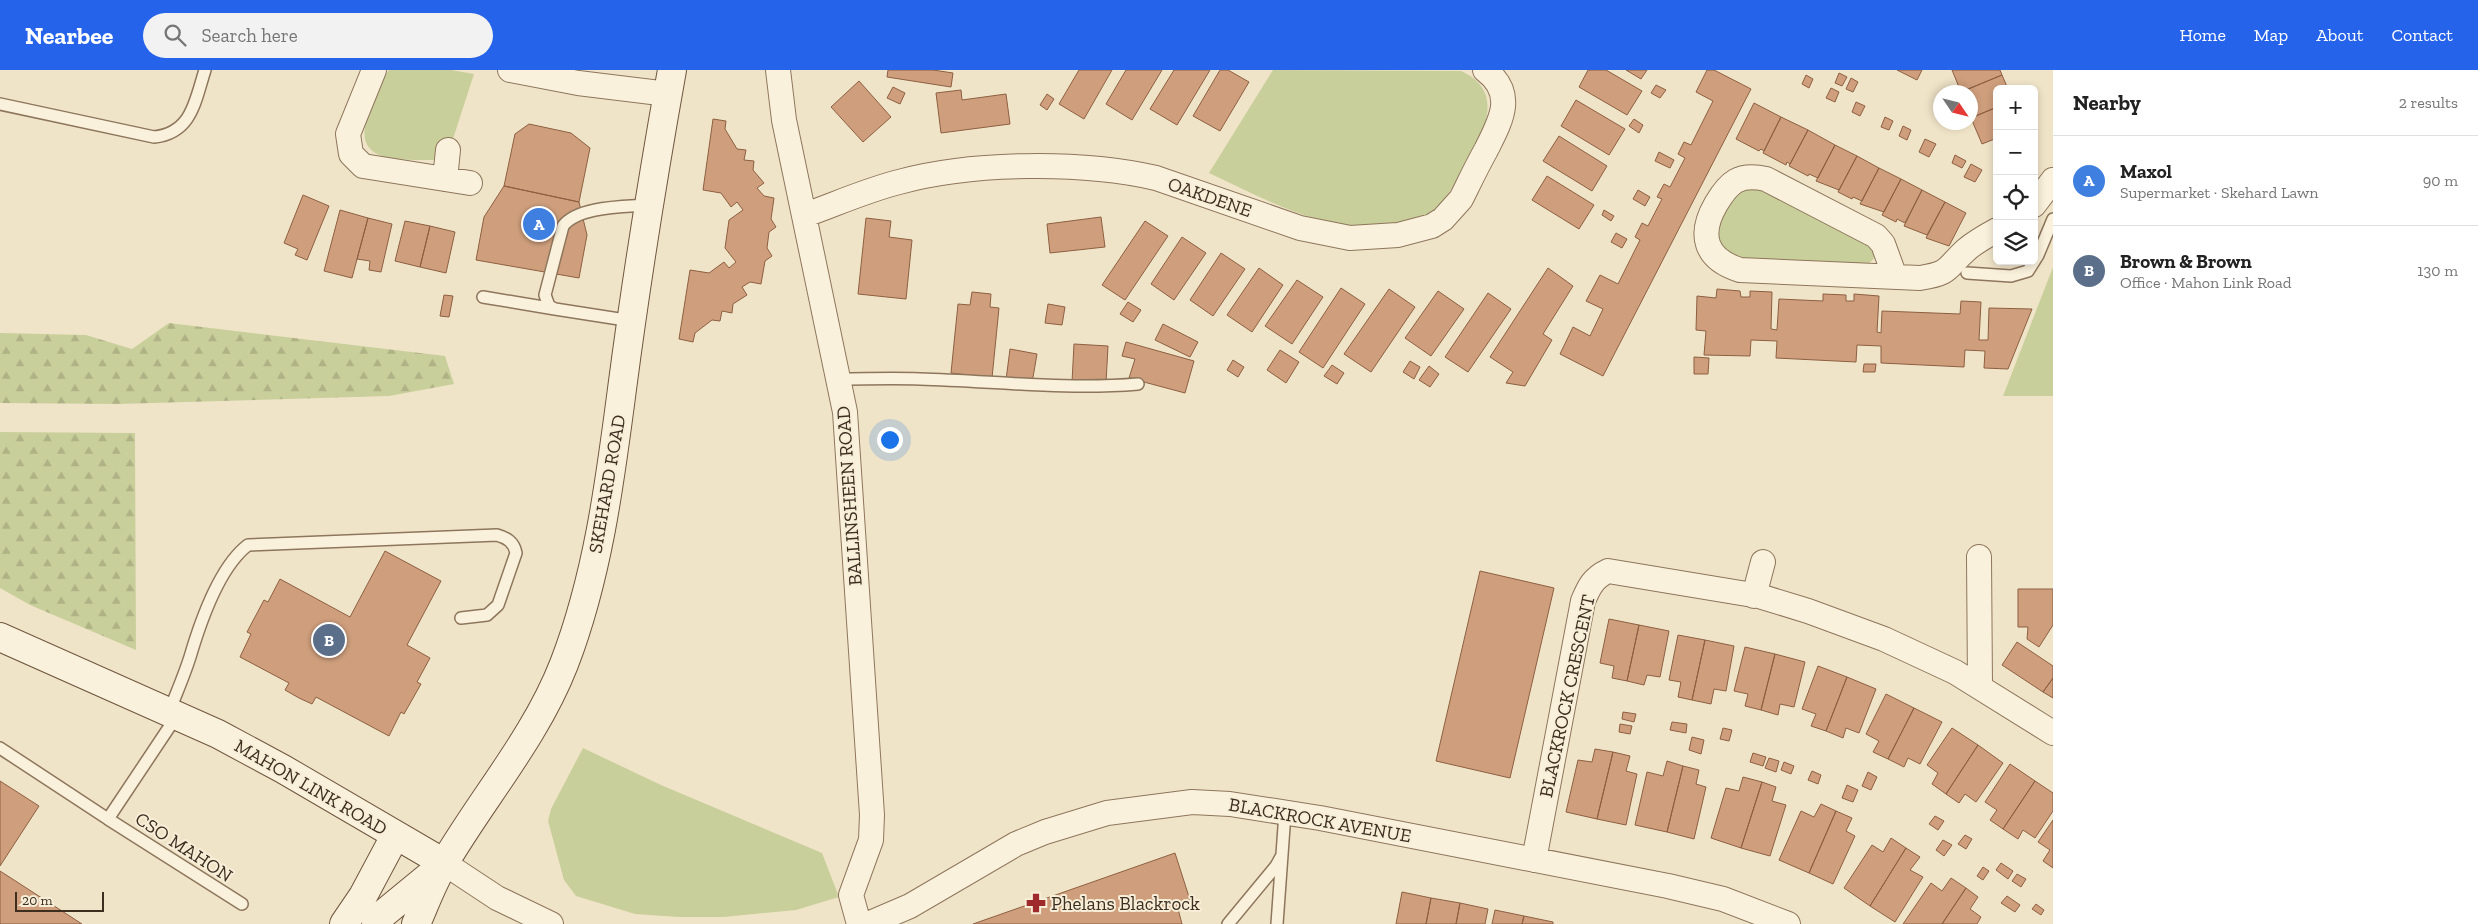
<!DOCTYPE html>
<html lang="en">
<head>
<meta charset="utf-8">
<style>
	:root { --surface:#fff; --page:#f2f2f2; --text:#222; --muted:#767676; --line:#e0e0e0; --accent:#2563eb }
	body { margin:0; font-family:"Zilla Slab",serif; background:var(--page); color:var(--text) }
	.controls { position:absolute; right:15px; top:15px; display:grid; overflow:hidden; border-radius:8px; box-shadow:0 2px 8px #0003 }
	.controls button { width:45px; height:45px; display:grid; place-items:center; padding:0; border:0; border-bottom:1px solid var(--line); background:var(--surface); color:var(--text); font:25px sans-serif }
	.compass { position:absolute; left:1933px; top:15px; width:45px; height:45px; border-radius:50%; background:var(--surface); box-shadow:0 2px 8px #0003; rotate:125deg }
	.scale { position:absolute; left:15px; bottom:12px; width:89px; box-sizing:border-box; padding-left:5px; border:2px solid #3d2e20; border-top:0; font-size:14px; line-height:18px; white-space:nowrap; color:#3d2e20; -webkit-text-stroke:4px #f7eed8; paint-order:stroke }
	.you { position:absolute; left:889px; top:369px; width:18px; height:18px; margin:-12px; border:4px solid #fff; border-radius:50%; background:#1a73e8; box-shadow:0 0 0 8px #1a73e833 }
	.badge { display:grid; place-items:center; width:32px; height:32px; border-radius:50%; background:var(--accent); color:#fff; font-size:16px; font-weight:700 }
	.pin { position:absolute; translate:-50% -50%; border:2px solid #fff; box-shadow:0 1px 5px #0006 }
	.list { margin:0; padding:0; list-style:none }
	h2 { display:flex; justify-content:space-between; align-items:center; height:65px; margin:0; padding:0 20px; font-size:21px }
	h2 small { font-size:16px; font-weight:400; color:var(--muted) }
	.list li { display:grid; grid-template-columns:32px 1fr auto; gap:15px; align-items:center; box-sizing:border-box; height:90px; padding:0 20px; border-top:1px solid var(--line) }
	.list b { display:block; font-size:19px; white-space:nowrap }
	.list p { margin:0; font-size:16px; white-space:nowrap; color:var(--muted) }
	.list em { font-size:16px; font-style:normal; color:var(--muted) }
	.icon { flex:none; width:28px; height:28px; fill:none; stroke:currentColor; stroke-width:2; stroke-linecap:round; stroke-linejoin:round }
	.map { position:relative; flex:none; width:2053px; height:854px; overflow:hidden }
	header { display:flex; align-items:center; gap:30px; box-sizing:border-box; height:70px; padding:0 25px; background:var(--accent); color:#fff }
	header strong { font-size:24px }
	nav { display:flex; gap:28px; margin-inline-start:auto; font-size:18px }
	.search { width:350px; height:45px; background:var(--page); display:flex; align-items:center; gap:12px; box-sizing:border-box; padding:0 18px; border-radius:28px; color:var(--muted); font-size:19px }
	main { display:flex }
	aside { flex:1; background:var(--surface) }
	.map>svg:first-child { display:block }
</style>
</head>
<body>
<header>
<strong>Nearbee</strong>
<div class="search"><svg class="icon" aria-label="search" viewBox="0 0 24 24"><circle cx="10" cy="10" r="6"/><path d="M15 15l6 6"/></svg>Search here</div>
<nav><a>Home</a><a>Map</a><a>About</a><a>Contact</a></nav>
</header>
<main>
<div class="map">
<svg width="2053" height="854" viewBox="0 0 2053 854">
	<defs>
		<pattern id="forest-firs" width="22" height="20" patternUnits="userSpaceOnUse" patternTransform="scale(1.25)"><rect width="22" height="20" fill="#c9cf9b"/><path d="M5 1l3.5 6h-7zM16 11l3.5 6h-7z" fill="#aeb285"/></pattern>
	</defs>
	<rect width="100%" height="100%" fill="#f0e4c8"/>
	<path fill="#c9cf9b" d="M 389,0 L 451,0 L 474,4 L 452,72 L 440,70 L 436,90 C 398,90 346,95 371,38 C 376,26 380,10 389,0 Z
		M 1273,0 L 1461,1 C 1508,22 1482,66 1464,98 C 1454,114 1446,132 1429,143 C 1421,149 1407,152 1397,154 C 1328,166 1269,131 1209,103 Z
		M 1757,114 L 1872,175 L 1875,185 C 1873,192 1868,194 1861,197 L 1743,190 L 1731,187 L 1718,174 L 1718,153 L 1732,125 Z
		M 2053,197 L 2053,326 L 2003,326 Z
		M 583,678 L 661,715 L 822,783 L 839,827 L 796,840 L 724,847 L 678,847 L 635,844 L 576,826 L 564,810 L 548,751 L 551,739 Z"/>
	<path fill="url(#forest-firs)" d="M 169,253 L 445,286 L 454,314 L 389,326 L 118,334 L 0,333 L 0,263 L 86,265 L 132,279 Z
		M 0,362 L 135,363 L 136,580 L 30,535 L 0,518 Z"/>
	<path fill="#cf9f7d" stroke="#8d5f41" d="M 888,0 L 933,0 L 953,3 L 951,17 L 887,7 Z
		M 1079,0 L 1112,0 L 1084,49 L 1059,34 Z
		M 1126,0 L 1162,0 L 1132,50 L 1106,34 Z
		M 1174,0 L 1210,0 L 1177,55 L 1150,39 Z
		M 1220,0 L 1228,0 L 1249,12 L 1220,61 L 1193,46 Z
		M 1588,0 L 1606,0 L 1642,21 L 1627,45 L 1579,17 Z
		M 1626,0 L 1647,0 L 1641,9 Z
		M 1707,0 L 1714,0 L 1751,19 L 1603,306 L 1560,284 L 1573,257 L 1590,266 L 1603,239 L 1586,231 L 1600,205 L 1618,214 L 1640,170 L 1635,167 L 1642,153 L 1648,156 L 1662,129 L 1657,127 L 1664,114 L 1670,117 L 1685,88 L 1678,84 L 1684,72 L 1691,75 L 1713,31 L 1696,22 Z
		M 1897,0 L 1922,0 L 1917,10 Z
		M 1952,0 L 2000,0 L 2002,5 L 1961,22 Z
		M 1839,3 L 1847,7 L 1842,16 L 1835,13 Z
		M 1806,5 L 1813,9 L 1809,18 L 1802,14 Z
		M 2002,5 L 2008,19 L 1997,19 L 1997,37 L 1971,48 L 1970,22 L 1961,22 Z
		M 1851,8 L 1858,12 L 1853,22 L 1846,19 Z
		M 859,11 L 891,47 L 863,72 L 831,37 Z
		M 1656,15 L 1666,20 L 1660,28 L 1651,23 Z
		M 893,17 L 905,23 L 900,34 L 887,28 Z
		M 1831,18 L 1839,22 L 1835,32 L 1826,28 Z
		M 961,20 L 962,30 L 1006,24 L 1010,54 L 941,63 L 936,23 Z
		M 1047,24 L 1054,29 L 1047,40 L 1040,35 Z
		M 1576,30 L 1625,59 L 1609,85 L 1561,56 Z
		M 1856,32 L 1865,36 L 1860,46 L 1852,42 Z
		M 1754,33 L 1781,47 L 1764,81 L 1761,79 L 1759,81 L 1736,69 Z
		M 1997,37 L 1997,68 L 1982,74 L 1971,48 Z
		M 1781,47 L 1808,60 L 1790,94 L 1787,92 L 1786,95 L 1763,83 Z
		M 1885,47 L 1893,51 L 1889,60 L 1881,57 Z
		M 713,49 L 726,51 L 725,59 L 737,79 L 746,80 L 744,90 L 754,91 L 753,100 L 764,113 L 757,118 L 764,126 L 774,128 L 771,149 L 776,157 L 769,162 L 767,178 L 772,186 L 765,191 L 761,214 L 750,212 L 742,217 L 747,225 L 733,234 L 732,243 L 722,241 L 720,251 L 712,250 L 695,263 L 693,272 L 679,269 L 690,200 L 709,203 L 724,192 L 729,198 L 736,192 L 725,178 L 729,150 L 743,140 L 737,132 L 731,137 L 721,123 L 703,120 Z
		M 1634,49 L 1643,55 L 1639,63 L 1629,56 Z
		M 529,54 L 571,63 L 590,78 L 579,132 L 504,116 L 515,64 Z
		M 1903,56 L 1911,60 L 1907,70 L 1899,66 Z
		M 1808,60 L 1835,75 L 1818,108 L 1809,104 L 1808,106 L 1789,96 Z
		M 1559,66 L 1607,96 L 1592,121 L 1543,91 Z
		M 1925,69 L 1936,74 L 1929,87 L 1919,82 Z
		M 1835,75 L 1857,86 L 1839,120 L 1816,111 Z
		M 1659,82 L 1674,90 L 1670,98 L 1655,91 Z
		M 1955,85 L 1966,91 L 1962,98 L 1952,93 Z
		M 1857,86 L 1879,98 L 1862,131 L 1853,127 L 1852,129 L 1838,122 Z
		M 1971,94 L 1982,100 L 1975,112 L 1964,107 Z
		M 1879,98 L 1901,109 L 1884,142 L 1860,134 Z
		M 1547,106 L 1594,135 L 1579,159 L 1532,130 Z
		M 1901,109 L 1922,120 L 1905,153 L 1897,149 L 1896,152 L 1882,145 Z
		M 504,116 L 579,132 L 587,165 L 579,208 L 476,190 L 484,147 Z
		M 1638,120 L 1650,127 L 1645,136 L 1633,129 Z
		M 1922,120 L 1945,132 L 1927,165 L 1904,156 Z
		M 303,125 L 329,136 L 307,190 L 295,185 L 298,179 L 284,173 Z
		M 1945,132 L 1966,143 L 1949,176 L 1926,168 Z
		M 340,140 L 368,148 L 352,208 L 324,201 Z
		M 1604,140 L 1614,146 L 1611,151 L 1602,145 Z
		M 1101,147 L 1105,177 L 1050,183 L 1047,154 Z
		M 368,148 L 392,154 L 381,202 L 369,200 L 370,191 L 357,189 Z
		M 866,148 L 891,151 L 889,167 L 912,170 L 906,229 L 858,224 Z
		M 405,151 L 430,156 L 420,197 L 395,191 Z
		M 1145,151 L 1168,166 L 1125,230 L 1102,215 Z
		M 430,156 L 455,162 L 446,203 L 420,197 Z
		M 1616,163 L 1627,169 L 1622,178 L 1611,172 Z
		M 1182,167 L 1206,183 L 1174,230 L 1151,214 Z
		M 1221,183 L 1245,199 L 1213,246 L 1190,230 Z
		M 1259,198 L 1283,215 L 1252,262 L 1227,245 Z
		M 1548,198 L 1573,216 L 1543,264 L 1552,270 L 1525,316 L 1506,313 L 1513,302 L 1490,287 Z
		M 1297,210 L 1323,227 L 1292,274 L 1265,256 Z
		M 1341,218 L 1365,234 L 1323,298 L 1299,282 Z
		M 1389,219 L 1415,237 L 1371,302 L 1344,284 Z
		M 1717,219 L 1740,221 L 1741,227 L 1750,227 L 1750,221 L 1772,222 L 1771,259 L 1777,260 L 1779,229 L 1823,231 L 1823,224 L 1846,225 L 1846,231 L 1854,231 L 1854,224 L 1879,226 L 1877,262 L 1881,263 L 1882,241 L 1960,244 L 1961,231 L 1981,232 L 1979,270 L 1988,270 L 1989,238 L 2032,239 L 2008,299 L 1984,298 L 1985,281 L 1965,280 L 1964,297 L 1881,293 L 1881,276 L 1857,275 L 1856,292 L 1776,288 L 1777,271 L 1751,270 L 1750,286 L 1704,285 L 1706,261 L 1696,260 L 1697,226 L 1716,228 Z
		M 1438,221 L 1464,239 L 1431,286 L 1405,268 Z
		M 972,222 L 991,224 L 990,237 L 999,238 L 992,308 L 951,303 L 958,234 L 970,235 Z
		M 1488,223 L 1511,239 L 1468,302 L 1445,287 Z
		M 444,225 L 453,226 L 449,247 L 440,246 Z
		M 1128,232 L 1141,240 L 1133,252 L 1120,244 Z
		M 1048,234 L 1065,237 L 1062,255 L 1045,253 Z
		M 1163,254 L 1198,272 L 1190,287 L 1155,270 Z
		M 1126,272 L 1194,291 L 1185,323 L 1129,308 L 1135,289 L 1122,286 Z
		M 1074,274 L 1108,276 L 1106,313 L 1072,312 Z
		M 1010,279 L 1037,284 L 1032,313 L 1006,310 Z
		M 1280,280 L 1299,292 L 1286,313 L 1267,300 Z
		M 1694,287 L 1709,288 L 1708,304 L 1694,304 Z
		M 1233,290 L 1244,297 L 1238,307 L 1227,300 Z
		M 1410,291 L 1420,297 L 1414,309 L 1403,302 Z
		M 1864,294 L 1876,294 L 1875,302 L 1863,302 Z
		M 1332,295 L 1344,303 L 1337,314 L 1324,306 Z
		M 1429,296 L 1439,304 L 1430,317 L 1419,310 Z
		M 385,481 L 441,511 L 407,575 L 430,588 L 417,612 L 421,614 L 404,644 L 401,642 L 389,666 L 316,627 L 312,634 L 299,628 L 285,620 L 289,613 L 240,587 L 251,564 L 247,562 L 264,530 L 268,532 L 280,509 L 350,547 Z
		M 1480,501 L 1554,518 L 1510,708 L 1436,691 Z
		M 2018,519 L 2053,519 L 2053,555 L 2039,577 L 2027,569 L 2028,557 L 2018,557 Z
		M 1609,549 L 1639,555 L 1627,611 L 1612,608 L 1614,596 L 1600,593 Z
		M 1639,555 L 1669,561 L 1660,607 L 1647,605 L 1644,615 L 1627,611 Z
		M 1678,565 L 1705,570 L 1692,630 L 1678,627 L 1681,612 L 1669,610 Z
		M 1705,570 L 1734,576 L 1726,621 L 1714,619 L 1711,634 L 1692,630 Z
		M 2017,572 L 2053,596 L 2053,608 L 2043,622 L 2002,595 Z
		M 1745,577 L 1775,584 L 1761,640 L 1745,636 L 1748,624 L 1734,621 Z
		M 1775,584 L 1805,592 L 1794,637 L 1780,634 L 1778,645 L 1761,640 Z
		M 1818,596 L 1847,607 L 1826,661 L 1811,656 L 1816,644 L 1802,639 Z
		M 1847,607 L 1876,619 L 1859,663 L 1846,658 L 1843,668 L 1826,661 Z
		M 2053,608 L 2053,628 L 2043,622 Z
		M 1886,624 L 1914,638 L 1888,689 L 1873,682 L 1879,671 L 1866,664 Z
		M 1914,638 L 1942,652 L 1920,694 L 1908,688 L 1904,697 L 1888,689 Z
		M 1623,642 L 1636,644 L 1634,652 L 1622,649 Z
		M 1672,652 L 1687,654 L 1686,663 L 1670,660 Z
		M 1620,654 L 1632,656 L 1630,664 L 1619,662 Z
		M 1723,658 L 1732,660 L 1729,671 L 1720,669 Z
		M 1952,658 L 1978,675 L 1946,724 L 1932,714 L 1938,703 L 1927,695 Z
		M 1692,667 L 1704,670 L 1701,684 L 1689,680 Z
		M 1978,675 L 2003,693 L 1976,732 L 1965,724 L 1959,733 L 1946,724 Z
		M 1595,679 L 1613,682 L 1597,749 L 1566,742 L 1578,690 L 1592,692 Z
		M 1613,682 L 1630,686 L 1626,701 L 1637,704 L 1626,755 L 1597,749 Z
		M 1753,683 L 1766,687 L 1763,696 L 1750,692 Z
		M 1769,688 L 1779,691 L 1776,702 L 1765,698 Z
		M 1667,691 L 1683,696 L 1667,762 L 1635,755 L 1647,702 L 1663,706 Z
		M 1784,692 L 1794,696 L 1791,704 L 1781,700 Z
		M 2010,694 L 2035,711 L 2003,759 L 1990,750 L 1997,740 L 1985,732 Z
		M 1683,696 L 1699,700 L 1696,714 L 1706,717 L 1694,769 L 1667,762 Z
		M 1812,701 L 1821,705 L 1818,714 L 1808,710 Z
		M 1868,702 L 1877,707 L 1871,720 L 1862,716 Z
		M 1743,707 L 1762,712 L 1741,778 L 1711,768 L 1726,718 L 1739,721 Z
		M 0,711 L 39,736 L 0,796 Z
		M 2035,711 L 2053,723 L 2053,741 L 2035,768 L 2023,760 L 2018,769 L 2003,759 Z
		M 1762,712 L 1776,717 L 1772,731 L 1786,735 L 1770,786 L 1741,778 Z
		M 1847,715 L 1858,720 L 1853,732 L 1842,728 Z
		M 1821,734 L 1836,741 L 1809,803 L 1779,790 L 1801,741 L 1814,747 Z
		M 1836,741 L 1852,748 L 1846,761 L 1855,766 L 1833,814 L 1809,803 Z
		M 1935,746 L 1944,751 L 1938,760 L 1929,754 Z
		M 2053,750 L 2053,798 L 2043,791 L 2050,780 L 2038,772 Z
		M 1965,765 L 1972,769 L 1966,779 L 1958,774 Z
		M 1891,768 L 1906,778 L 1870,836 L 1844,818 L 1872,775 L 1883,782 Z
		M 1943,770 L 1952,775 L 1944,786 L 1936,780 Z
		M 1906,778 L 1920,787 L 1910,800 L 1923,807 L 1895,852 L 1870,836 Z
		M 1175,783 L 1190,830 L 1177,835 L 1182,854 L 973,854 Z
		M 2001,793 L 2013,801 L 2008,809 L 1996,800 Z
		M 1983,797 L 1989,801 L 1983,810 L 1977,806 Z
		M 0,801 L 14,810 L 82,854 L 0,854 Z
		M 2017,804 L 2026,809 L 2021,817 L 2012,811 Z
		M 1951,808 L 1966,818 L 1942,854 L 1903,854 L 1931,813 L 1942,821 Z
		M 1966,818 L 1978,827 L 1970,839 L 1981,847 L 1977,854 L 1942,854 Z
		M 1402,822 L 1431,828 L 1426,854 L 1396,854 Z
		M 2007,826 L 2020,835 L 2015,842 L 2001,833 Z
		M 1431,828 L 1460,833 L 1456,854 L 1426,854 Z
		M 1460,833 L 1488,839 L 1485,854 L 1456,854 Z
		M 2036,834 L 2044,840 L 2041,845 L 2032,839 Z
		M 1495,840 L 1524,846 L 1522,854 L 1492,854 Z
		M 1524,846 L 1553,852 L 1553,854 L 1522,854 Z"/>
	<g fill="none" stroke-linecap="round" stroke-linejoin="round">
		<defs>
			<path id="lane" d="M 0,34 L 154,67 C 192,63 195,31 205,0
				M 1967,203 L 2011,206 L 2028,201 L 2038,185 L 2053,149
				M 483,227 L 555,239
				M 632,251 L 555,239 L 549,236 L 545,225 L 563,156 C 578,136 624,137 648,135
				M 840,309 C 866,309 893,308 920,309 C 993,311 1065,320 1138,314
				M 169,642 C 176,624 184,606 190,587 C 200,553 219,497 248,475 L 497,465 C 507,468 514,472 516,483 L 498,535 L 487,545 L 461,548
				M 0,678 L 108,749 L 176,647
				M 108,749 L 242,834
				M 1228,854 L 1276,796 L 1281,787
				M 1277,854 L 1285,743"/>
			<path id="street" d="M 374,0 L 348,64 L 351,84 L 363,96 L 470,113
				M 510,0 L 578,13 L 668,24
				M 778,0 L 784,50 L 845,342 L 872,745 L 871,770 L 851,825 L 859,854
				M 445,109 L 448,80
				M 2034,135 L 2053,110
				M 805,145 C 836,134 867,120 899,112 C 973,92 1081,91 1156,108 L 1300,158 L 1350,168 L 1398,165 L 1432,156 L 1443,149 L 1461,129 C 1469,113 1477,96 1486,80 C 1500,52 1517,24 1485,0
				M 1895,207 L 1883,174 L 1876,166 L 1766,109 C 1739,103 1729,112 1716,134 C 1698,165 1705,189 1740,200 L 1920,208 C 1951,203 1945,199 1966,180 C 1975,172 1986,166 1997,160
				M 1979,487 L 1980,616
				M 1754,526 L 1763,492
				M 1534,790 L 1583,531 C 1589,517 1593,508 1608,501 L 1759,526 L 1808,541 L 1884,569 L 1955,602 L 2053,663
				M 444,793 L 497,828 L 551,854
				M 868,854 L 910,836 L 1016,774 L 1045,762 L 1107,743 L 1192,732 L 1230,734 L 1320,748 L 1668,816 L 1723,829 L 1788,854"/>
			<path id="secondary" d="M 0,567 L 218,664 L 283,699 L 444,793
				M 344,854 L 363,826 L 395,766
				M 376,854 L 383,844 L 439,798
				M 416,854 C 425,834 433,811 445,792 C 484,726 536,666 564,594 C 598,506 610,411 622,319 C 636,212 653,106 672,0"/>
		</defs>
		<use href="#lane" stroke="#8d765c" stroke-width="14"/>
		<use href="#street" stroke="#8d765c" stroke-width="26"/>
		<use href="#secondary" stroke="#6f573f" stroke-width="30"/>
		<use href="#lane" stroke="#faf1dc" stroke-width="11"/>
		<use href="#street" stroke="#faf1dc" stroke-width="24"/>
		<use href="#secondary" stroke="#faf1dc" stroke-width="28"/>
	</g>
	<defs>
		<symbol id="pharmacy-bare" viewBox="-9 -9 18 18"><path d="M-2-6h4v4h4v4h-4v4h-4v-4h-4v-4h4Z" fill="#9e2a2b" stroke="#f7eed8" stroke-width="2.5" paint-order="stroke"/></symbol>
	</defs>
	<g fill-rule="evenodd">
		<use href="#pharmacy-bare" x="1022" y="819" width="28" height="28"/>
	</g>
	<g text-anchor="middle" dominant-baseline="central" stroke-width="4" stroke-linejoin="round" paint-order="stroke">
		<g font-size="19" fill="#3d2e20" stroke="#f7eed8">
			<text transform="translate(1210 127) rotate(19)">OAKDENE</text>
			<text transform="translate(607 414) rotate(-80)">SKEHARD ROAD</text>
			<text transform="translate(849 426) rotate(-94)">BALLINSHEEN ROAD</text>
			<text transform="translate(1567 626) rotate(-78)">BLACKROCK CRESCENT</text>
			<text transform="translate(311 717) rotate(30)">MAHON LINK ROAD</text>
			<text transform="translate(1320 750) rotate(10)">BLACKROCK AVENUE</text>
			<text transform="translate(184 777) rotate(33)">CSO MAHON</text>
		</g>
		<g font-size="19" fill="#3d2e20" stroke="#f7eed8" text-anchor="start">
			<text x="1051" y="833">Phelans Blackrock</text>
		</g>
	</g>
</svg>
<div class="controls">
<button>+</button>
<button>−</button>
<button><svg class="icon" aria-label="locate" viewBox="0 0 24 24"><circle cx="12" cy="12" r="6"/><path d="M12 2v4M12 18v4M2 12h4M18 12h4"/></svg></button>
<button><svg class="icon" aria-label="layers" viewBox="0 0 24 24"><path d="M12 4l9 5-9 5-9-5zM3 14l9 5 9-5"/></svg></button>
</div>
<svg class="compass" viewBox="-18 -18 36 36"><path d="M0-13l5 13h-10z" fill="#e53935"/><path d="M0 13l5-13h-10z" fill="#767676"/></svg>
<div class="scale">20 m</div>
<div class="you"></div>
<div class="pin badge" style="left:539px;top:154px;background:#3f7fe0">A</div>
<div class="pin badge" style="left:329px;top:570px;background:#5c6f8a">B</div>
</div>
<aside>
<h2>Nearby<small>2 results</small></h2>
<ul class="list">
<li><span class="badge" style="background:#3f7fe0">A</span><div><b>Maxol</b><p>Supermarket · Skehard Lawn</p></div><em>90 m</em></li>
<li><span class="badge" style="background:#5c6f8a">B</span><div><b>Brown &amp; Brown</b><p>Office · Mahon Link Road</p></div><em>130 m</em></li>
</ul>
</aside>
</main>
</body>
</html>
